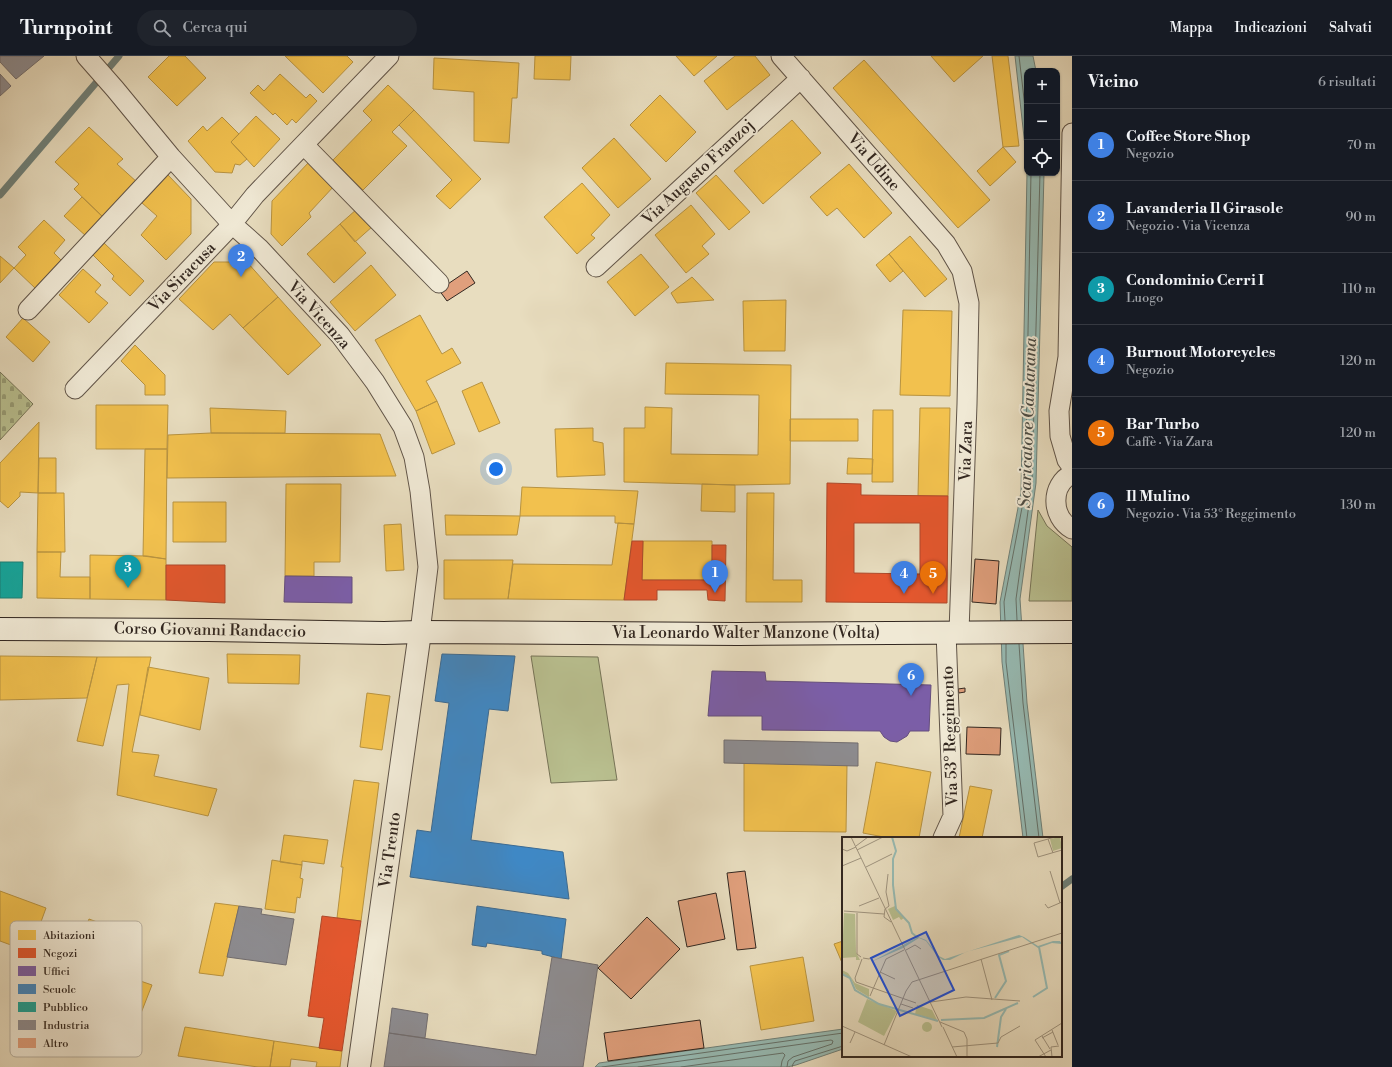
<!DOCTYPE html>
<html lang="it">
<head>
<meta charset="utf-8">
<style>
	:root { --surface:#171b24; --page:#20242c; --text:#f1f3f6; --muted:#9ea1a6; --line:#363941; --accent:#0f766e }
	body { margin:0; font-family:"Libre Bodoni",serif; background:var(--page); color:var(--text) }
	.controls { position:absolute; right:12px; top:12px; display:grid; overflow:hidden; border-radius:8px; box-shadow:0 1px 3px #0004 }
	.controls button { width:36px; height:36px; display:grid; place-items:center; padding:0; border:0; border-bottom:1px solid var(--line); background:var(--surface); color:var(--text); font:20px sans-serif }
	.you { position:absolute; left:496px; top:413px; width:14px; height:14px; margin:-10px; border:3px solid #fff; border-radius:50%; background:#1a73e8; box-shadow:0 0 0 6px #1a73e833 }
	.badge { display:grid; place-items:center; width:26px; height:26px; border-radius:50%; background:var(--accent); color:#fff; font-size:13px; font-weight:700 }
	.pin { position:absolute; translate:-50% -33px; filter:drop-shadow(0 1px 2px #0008) }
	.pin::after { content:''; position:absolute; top:21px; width:14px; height:12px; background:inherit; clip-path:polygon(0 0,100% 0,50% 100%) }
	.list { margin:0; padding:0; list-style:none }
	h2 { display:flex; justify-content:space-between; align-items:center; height:52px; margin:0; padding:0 16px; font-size:17px }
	h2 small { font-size:13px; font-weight:400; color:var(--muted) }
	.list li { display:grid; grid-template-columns:26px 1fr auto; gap:12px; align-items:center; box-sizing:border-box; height:72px; padding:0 16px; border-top:1px solid var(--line) }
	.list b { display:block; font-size:15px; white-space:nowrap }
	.list p { margin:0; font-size:13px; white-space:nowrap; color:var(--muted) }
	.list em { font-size:13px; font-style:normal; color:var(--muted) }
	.icon { flex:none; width:22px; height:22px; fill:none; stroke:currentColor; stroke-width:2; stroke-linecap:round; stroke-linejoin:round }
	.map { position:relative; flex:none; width:1072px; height:1011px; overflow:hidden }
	header { display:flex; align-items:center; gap:24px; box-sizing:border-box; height:56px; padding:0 20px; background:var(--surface); border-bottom:1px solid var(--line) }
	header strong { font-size:19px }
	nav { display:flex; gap:22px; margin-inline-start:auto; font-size:14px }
	.search { width:280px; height:36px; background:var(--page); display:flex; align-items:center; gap:10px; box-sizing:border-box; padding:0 14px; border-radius:22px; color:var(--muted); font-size:15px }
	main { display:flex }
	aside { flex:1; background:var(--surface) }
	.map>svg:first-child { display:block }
</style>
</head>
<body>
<header>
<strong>Turnpoint</strong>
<div class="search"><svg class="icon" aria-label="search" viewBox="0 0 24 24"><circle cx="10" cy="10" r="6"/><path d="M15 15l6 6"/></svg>Cerca qui</div>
<nav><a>Mappa</a><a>Indicazioni</a><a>Salvati</a></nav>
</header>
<main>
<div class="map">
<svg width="1072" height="1011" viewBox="0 0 1072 1011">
	<defs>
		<pattern id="cemetery-stones" width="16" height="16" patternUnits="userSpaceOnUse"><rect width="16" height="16" fill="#b9c090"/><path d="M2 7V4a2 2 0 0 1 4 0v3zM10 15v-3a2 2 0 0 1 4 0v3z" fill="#979c75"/></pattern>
	</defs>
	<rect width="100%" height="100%" fill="#e8ddbf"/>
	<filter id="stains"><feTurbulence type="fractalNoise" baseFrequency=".005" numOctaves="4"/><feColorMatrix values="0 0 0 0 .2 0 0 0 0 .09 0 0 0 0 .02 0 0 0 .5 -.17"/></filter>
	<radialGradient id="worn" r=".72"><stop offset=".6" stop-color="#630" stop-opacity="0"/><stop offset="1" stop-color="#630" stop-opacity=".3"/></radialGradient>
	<path fill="#b9c090" stroke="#767458" d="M 1038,454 L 1047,470 L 1072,491 L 1072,545 L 1029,545 Z
		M 531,600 L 598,601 L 617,724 L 551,727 Z"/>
	<path fill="url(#cemetery-stones)" stroke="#767458" d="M 0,316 L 33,348 L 0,384 Z"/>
	<path fill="#97bbb4" stroke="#6f8079" d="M 1015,0 L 1033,0 L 1036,15 L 1027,15 L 1027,108 Z
		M 1027,117 L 1044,117 L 1036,427 L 1020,543 L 1027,647 L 1043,782 L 1023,782 L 1002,606 L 1000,546 L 1021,436 Z
		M 843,973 L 843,993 L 796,1009 L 787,1011 L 595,1011 L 599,1007 Z"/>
	<path fill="#f2c14e" stroke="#b89340" d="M 169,0 L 185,0 L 206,22 L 177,50 L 148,21 Z
		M 285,0 L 347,0 L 353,6 L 323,37 Z
		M 535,0 L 571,0 L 570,24 L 534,23 Z
		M 676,0 L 717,0 L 694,20 Z
		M 735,0 L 755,0 L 770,19 L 727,54 L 704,25 Z
		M 931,0 L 983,0 L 954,26 Z
		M 992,0 L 1008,0 L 1019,90 L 1003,91 Z
		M 434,2 L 519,7 L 517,42 L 512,42 L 509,87 L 474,85 L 474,36 L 433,33 Z
		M 864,4 L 990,144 L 958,172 L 833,32 Z
		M 280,18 L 306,42 L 310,38 L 317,45 L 296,67 L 292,63 L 287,69 L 275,57 L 273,59 L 250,37 L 258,29 L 264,35 Z
		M 388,29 L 414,54 L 392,76 L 407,90 L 363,134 L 333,104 L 372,64 L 363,55 Z
		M 660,39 L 696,76 L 666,106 L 630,69 Z
		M 414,54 L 481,123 L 450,153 L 436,140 L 452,124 L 399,69 Z
		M 256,60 L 280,83 L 254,111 L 231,86 Z
		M 222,61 L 239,78 L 231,86 L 247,103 L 240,109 L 235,108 L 232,117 L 215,116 L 188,85 L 203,70 L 207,75 Z
		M 792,64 L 821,97 L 763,148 L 734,115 Z
		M 89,71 L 123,103 L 117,108 L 138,127 L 105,163 L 74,133 L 79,128 L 55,106 Z
		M 614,82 L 651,123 L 618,152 L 582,112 Z
		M 1003,91 L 1016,106 L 990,130 L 977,115 Z
		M 310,105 L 335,129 L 309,157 L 311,161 L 282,190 L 271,178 L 272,145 Z
		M 849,108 L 892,157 L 864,182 L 837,152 L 827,160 L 810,141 Z
		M 168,119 L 191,143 L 191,178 L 166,204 L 141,179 L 157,160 L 142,147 Z
		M 716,119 L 750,156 L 729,174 L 696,137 Z
		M 582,127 L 610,159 L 591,179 L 595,182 L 577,198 L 544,161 Z
		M 82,141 L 105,163 L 87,181 L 64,160 Z
		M 691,149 L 715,178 L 702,190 L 709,198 L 686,217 L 655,179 Z
		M 357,153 L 373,170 L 355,186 L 340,168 Z
		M 44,164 L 65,184 L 54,197 L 61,204 L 35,232 L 14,212 L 26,199 L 18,191 Z
		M 340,168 L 366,197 L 334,227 L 307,198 Z
		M 910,180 L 947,223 L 925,241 L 889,198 Z
		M 104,187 L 144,225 L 130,240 L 112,223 L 114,220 L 92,198 Z
		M 641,198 L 669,231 L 635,260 L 607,226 Z
		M 889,198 L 903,215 L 890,226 L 876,209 Z
		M 0,200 L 14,212 L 0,227 Z
		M 214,206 L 247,206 L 278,241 L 243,272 L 230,258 L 213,274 L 179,243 Z
		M 371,209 L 396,239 L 355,275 L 330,246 Z
		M 83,213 L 101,229 L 95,236 L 108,247 L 89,267 L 59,239 Z
		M 692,221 L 714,244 L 677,247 L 671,237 Z
		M 278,241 L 321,289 L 288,319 L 243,272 Z
		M 786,244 L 785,295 L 744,295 L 743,245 Z
		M 903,254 L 952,255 L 950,340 L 900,339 Z
		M 420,259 L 442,298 L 452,292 L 461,307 L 426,325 L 437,345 L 416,355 L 375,284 Z
		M 23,262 L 50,286 L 33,306 L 6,281 Z
		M 135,289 L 165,319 L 165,339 L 145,339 L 145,329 L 121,305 Z
		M 666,307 L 791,309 L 790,428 L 735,429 L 624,426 L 624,372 L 645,372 L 645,351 L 672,352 L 671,398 L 758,399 L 759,339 L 665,338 Z
		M 482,326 L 500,367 L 479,376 L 462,335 Z
		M 437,345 L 455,388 L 432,398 L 416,355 Z
		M 96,349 L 168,349 L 167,393 L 96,393 Z
		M 210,352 L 286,355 L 285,377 L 211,377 Z
		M 920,352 L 950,352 L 948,440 L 918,440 Z
		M 873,354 L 893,354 L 893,426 L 872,426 Z
		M 790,363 L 858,363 L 858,385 L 790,385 Z
		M 39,366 L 38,437 L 20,436 L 20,440 L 8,452 L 0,445 L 0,407 Z
		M 593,372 L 593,385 L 603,387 L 605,419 L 557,421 L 555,373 Z
		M 211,377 L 380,378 L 396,420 L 167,422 L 168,379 Z
		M 145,393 L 167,393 L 166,503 L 143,500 Z
		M 39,402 L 56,402 L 56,437 L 38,437 Z
		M 848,402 L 873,403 L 872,418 L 847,418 Z
		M 286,428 L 341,428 L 340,506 L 314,506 L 314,520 L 285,520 Z
		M 702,428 L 735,429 L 735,456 L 701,455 Z
		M 522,431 L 638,435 L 634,468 L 615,467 L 615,460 L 520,460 Z
		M 38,437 L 64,437 L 65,496 L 37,496 Z
		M 747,437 L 774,437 L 773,524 L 802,524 L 802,546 L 746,546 Z
		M 173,446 L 226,446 L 226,486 L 173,486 Z
		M 445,459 L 520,460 L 517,479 L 446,479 Z
		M 618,467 L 634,468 L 624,544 L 508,543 L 513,508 L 612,509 Z
		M 401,468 L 404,514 L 386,515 L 384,469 Z
		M 643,485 L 712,485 L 712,524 L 642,524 Z
		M 37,496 L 61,496 L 60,521 L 90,521 L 90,543 L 37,542 Z
		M 90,499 L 147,500 L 166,503 L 166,544 L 90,543 Z
		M 444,504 L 513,504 L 508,543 L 444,543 Z
		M 227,598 L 300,599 L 299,628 L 228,627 Z
		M 0,600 L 97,601 L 87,642 L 0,644 Z
		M 97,601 L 151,601 L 132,696 L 159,699 L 154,720 L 217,733 L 208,760 L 117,739 L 129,628 L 117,629 L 103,690 L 77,685 Z
		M 148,611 L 209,622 L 200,674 L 140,659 Z
		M 367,637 L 390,640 L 382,694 L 360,691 Z
		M 876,706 L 931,716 L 919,782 L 889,782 L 863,777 Z
		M 744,707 L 847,709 L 846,776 L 744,775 Z
		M 354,724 L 379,727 L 361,865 L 337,862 L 343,811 L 341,811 Z
		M 970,730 L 992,734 L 982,782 L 959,782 Z
		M 284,779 L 328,784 L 324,808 L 302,805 L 302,809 L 280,806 Z
		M 272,804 L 302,809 L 300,822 L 303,823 L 300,842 L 297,841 L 295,857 L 265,853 Z
		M 0,835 L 46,852 L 30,896 L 0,885 Z
		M 215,847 L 239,850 L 223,920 L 199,917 Z
		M 89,863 L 124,876 L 122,880 L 133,884 L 129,894 L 135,896 L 126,920 L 152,929 L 136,970 L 141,972 L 137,982 L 104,970 L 105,965 L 90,959 L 103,926 L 97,924 L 99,920 L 71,910 Z
		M 843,885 L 843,909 L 834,888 Z
		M 803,901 L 814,965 L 761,974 L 750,910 Z
		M 185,971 L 274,985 L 270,1011 L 258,1011 L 178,1000 Z
		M 274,985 L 342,995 L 340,1011 L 316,1011 L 317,1006 L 291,1003 L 290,1011 L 270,1011 Z"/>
	<path fill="#e4572e" stroke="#af492a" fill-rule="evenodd" d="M 827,427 L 861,428 L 861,439 L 948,440 L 947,547 L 826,546 ZM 854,467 L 920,467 L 920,518 L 854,517 Z
		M 632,485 L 643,485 L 642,524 L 712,524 L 712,489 L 726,489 L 725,545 L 708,544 L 707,534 L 657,534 L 657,544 L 624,544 Z
		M 166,509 L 225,509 L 225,547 L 166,544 Z
		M 322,860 L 361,865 L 342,995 L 319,992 L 324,962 L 308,960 Z"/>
	<path fill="#7b5ea7" stroke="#654e7e" d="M 285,520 L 352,521 L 352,547 L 284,546 Z
		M 712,615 L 765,616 L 766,625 L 931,629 L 929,675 L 910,675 L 907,680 L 897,686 L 890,685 L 884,681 L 880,675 L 762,674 L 762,660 L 708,660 Z"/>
	<path fill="#3f88c5" stroke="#3b6b94" d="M 442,598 L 515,600 L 508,655 L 489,653 L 471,784 L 563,796 L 569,843 L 410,821 L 417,774 L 431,776 L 449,647 L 435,645 Z
		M 477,850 L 566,863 L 561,903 L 542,898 L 542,895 L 487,887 L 486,891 L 472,889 Z"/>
	<path fill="#17a398" stroke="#1f7e74" d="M 0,506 L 23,506 L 22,542 L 0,542 Z"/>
	<path fill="#8d8d92" stroke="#726e70" d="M 0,0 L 44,0 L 16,23 L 0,6 Z
		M 0,18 L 11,30 L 0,40 Z
		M 724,684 L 858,687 L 858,710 L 724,707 Z
		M 239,850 L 262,853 L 261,858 L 294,863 L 286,909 L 227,901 Z
		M 552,901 L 598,909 L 583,1011 L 384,1011 L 389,977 L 536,999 Z
		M 392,952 L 428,958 L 425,982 L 389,977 Z"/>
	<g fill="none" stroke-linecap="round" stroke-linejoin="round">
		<path stroke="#64716a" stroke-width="1" d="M 1019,0 L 1027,68
			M 1005,564 L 1004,546 L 1025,436 L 1031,117
			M 1017,564 L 1016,543 L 1032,426 L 1040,117
			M 1006,588 L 1006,606 L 1027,782
			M 1019,588 L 1023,647 L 1039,782
			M 602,1011 L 843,977
			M 638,1011 L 831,984 L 833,985 L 832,988 L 793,1001 L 788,1005 L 787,1011
			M 681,1011 L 783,997 L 785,999 L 782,1005 L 781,1011
			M 792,1011 L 793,1008 L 795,1005 L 843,990"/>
		<path stroke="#6f8079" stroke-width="7" d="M 0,139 L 119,0
			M 1061,831 L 1072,823"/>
	</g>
	<path fill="#e09f7c" stroke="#322720" d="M 467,215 L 475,227 L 447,245 L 439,234 Z
		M 975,503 L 999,505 L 996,548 L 972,546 Z
		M 965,632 L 965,636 L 959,637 L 958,633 Z
		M 967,671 L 1001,672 L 1000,699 L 966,698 Z
		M 745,815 L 756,892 L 737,894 L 727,817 Z
		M 716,837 L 725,883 L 687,891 L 678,845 Z
		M 647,861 L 680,893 L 631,943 L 598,912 Z
		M 700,964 L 704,992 L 608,1005 L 604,977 Z"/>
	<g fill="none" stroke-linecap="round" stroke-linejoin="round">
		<defs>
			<path id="minor" d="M 86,0 L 115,33 L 171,101 L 232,168 L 259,192 L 340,279 L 375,326 L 403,371 L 414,401 L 420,435 L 428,511 L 420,576
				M 781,0 L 946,188 L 962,215 L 969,247 L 967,348 L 959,576
				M 1072,77 L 1068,301 L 1059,355 L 1060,380 L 1067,404 L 1072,411
				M 304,89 L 439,227
				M 596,211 L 801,22
				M 28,254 L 171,101
				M 75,333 L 226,175 L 255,139 L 389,0
				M 1072,418 C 1050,429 1051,461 1072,473
				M 943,782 L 953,760 L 946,576"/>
			<path id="tertiary" d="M 359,1011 L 420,576"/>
			<path id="secondary" d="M 0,573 L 208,574 L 384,577 L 420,576 L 739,578 L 1072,576"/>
		</defs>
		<use href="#minor" stroke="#605448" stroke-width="21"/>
		<use href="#tertiary" stroke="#605448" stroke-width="24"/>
		<use href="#secondary" stroke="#322720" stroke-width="24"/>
		<use href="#minor" stroke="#f0e9d5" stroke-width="19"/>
		<use href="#tertiary" stroke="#f0e9d5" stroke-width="22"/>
		<use href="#secondary" stroke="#f0e9d5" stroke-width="22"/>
	</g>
	<g text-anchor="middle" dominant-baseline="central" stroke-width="4" stroke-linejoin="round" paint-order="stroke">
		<g font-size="16" fill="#322720" stroke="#f0e9d5">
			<text transform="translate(874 106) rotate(49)">Via Udine</text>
			<text transform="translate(698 116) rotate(-43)">Via Augusto Franzoj</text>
			<text transform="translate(182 221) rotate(-46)">Via Siracusa</text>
			<text transform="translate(319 259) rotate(48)">Via Vicenza</text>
			<text transform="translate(966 395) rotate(-88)">Via Zara</text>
			<text transform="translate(210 574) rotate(1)">Corso Giovanni Randaccio</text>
			<text x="746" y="577">Via Leonardo Walter Manzone (Volta)</text>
			<text transform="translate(950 680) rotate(-92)">Via 53° Reggimento</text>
			<text transform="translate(390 794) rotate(-82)">Via Trento</text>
		</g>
		<g font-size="17" font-style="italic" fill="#4b4c45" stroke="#f0e9d5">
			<text transform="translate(1028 367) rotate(-88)">Scaricatore Cantarana</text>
		</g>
	</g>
	<g transform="translate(842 781)">
		<rect width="220" height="220" fill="#e8ddbf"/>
		<path d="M 218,0 L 220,11 L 211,14 L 208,2 ZM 53,69 L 62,81 L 59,83 L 57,80 L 51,83 L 46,72 ZM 2,76 L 13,77 L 14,115 L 18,123 L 14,123 L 14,120 L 0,121 ZM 25,162 L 55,174 L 42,199 L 16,185 ZM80 190a5 5 0 1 1 10 0a5 5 0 1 1-10 0Z" fill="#b9c090"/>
		<path d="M 75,168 L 90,173 L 95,183 L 73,177 Z" fill="#b9c090"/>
		<path d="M 0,133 L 6,136 L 13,146 L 27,152 L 27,160 L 14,152 L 9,141 L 0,136 Z" fill="#b9c090"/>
		<path d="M 177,98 L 182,100 L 196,109 L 211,104 L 218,104 L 220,107 L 210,106 L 196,111 L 180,100 L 124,115 L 108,123 L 101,123 L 96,120 L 84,104 L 77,101 L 61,111 L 29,125 L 0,125 L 29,125 L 76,100 L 84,103 L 97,119 L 103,122 Z" fill="#97bbb4"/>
		<path fill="none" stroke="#97bbb4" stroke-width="2" d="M 50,0 L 54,14 L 51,22 L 51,48 L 54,72 L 67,86 L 70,96 L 76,101M 0,137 L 8,141 L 13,153 L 37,167 L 96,184M 191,160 L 205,151 L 197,110M 153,161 L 164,144 L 157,118 L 167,114M 99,183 L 142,181 L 176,166M 155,210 L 159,180 L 164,172"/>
		<path fill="none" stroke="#9f947f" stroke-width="1" d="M 9,0 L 100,190M 206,2 L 211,16M 192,6 L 196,20 L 220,13M 192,6 L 213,0M 14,9 L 26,0M 0,12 L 5,14 L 14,10M 15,13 L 41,0M 0,29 L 19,21M 24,30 L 50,17M 208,34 L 218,66M 203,67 L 206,71 L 220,65M 17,69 L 37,61M 43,72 L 47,69 L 44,55 L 46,37M 43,72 L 42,80 L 49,85M 2,74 L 42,77M 15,76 L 15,117 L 19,120M 64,113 L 73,108 L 79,112M 21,121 L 27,122 L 52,110M 20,122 L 13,141 L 14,145 L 74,166M 139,122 L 150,163M 38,135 L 53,142M 28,159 L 44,122 L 62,113M 89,165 L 124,160 L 178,164M 59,167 L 71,171M 98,185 L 122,195 L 125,202 L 125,220M 0,189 L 70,220M 101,190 L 115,220M 210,193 L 216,208M 200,199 L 208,212M 200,201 L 211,195M 8,206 L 13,195M 42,208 L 64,154 L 70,145 L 220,96M 110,210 L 156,206 L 159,200 L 178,189M 196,220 L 209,213M 204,220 L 193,203 L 220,186M 210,220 L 209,210 L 217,209"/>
		<path fill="#1d4ed8" fill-opacity="0.15" stroke="#1d4ed8" stroke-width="2" d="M 84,95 L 112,153 L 58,179 L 29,121 Z"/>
		<rect width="220" height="220" fill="none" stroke="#322720" stroke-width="2"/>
	</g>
	<rect x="10" y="865" width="132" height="136" rx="6" fill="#f0e9d5" stroke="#b7af9f" stroke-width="1"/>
	<rect x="18" y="874" width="18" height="10" fill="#f2c14e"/>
	<rect x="18" y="892" width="18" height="10" fill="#e4572e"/>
	<rect x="18" y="910" width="18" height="10" fill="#7b5ea7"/>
	<rect x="18" y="928" width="18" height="10" fill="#3f88c5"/>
	<rect x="18" y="946" width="18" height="10" fill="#17a398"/>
	<rect x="18" y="964" width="18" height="10" fill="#8d8d92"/>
	<rect x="18" y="982" width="18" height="10" fill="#e09f7c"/>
	<g font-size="11" fill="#322720">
		<text x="43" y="883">Abitazioni</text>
		<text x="43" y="901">Negozi</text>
		<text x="43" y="919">Uffici</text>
		<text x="43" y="937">Scuole</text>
		<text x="43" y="955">Pubblico</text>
		<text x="43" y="973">Industria</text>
		<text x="43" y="991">Altro</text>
	</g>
	<rect width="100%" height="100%" filter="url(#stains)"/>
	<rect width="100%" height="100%" fill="url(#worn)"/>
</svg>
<div class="controls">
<button>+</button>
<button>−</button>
<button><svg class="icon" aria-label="locate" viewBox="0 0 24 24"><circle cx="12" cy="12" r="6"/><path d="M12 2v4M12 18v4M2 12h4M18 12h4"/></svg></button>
</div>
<div class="you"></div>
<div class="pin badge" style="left:715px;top:537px;background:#3f7fe0">1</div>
<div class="pin badge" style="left:241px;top:221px;background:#3f7fe0">2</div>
<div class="pin badge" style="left:128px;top:532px;background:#0f9aa8">3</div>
<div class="pin badge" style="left:904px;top:538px;background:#3f7fe0">4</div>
<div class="pin badge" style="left:933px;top:538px;background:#e8710a">5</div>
<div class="pin badge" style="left:911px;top:640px;background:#3f7fe0">6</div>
</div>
<aside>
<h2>Vicino<small>6 risultati</small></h2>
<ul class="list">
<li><span class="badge" style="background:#3f7fe0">1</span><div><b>Coffee Store Shop</b><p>Negozio</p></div><em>70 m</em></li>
<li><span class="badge" style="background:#3f7fe0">2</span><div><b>Lavanderia Il Girasole</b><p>Negozio · Via Vicenza</p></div><em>90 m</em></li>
<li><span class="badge" style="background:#0f9aa8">3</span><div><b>Condominio Cerri I</b><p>Luogo</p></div><em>110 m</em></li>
<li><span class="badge" style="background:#3f7fe0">4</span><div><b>Burnout Motorcycles</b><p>Negozio</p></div><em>120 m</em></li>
<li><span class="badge" style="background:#e8710a">5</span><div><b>Bar Turbo</b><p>Caffè · Via Zara</p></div><em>120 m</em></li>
<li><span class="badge" style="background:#3f7fe0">6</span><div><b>Il Mulino</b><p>Negozio · Via 53° Reggimento</p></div><em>130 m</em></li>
</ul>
</aside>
</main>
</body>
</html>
